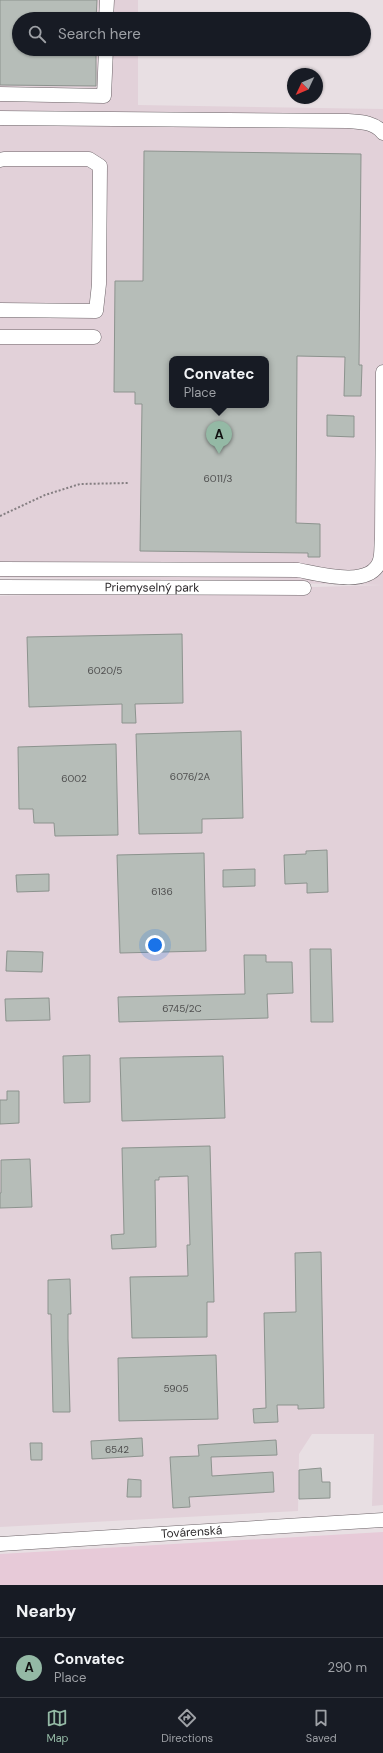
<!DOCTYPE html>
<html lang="en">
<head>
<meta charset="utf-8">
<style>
	:root { --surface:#171b24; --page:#242831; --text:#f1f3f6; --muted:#9ea1a6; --line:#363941; --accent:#94b9a5 }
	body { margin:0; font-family:"DM Sans",sans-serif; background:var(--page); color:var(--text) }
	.compass { position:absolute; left:287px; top:68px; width:36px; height:36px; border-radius:50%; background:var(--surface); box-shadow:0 1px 3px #0004; rotate:226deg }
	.you { position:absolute; left:155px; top:945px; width:14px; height:14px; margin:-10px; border:3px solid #fff; border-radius:50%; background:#1a73e8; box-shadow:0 0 0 6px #1a73e833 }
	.badge { display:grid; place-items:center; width:26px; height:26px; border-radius:50%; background:var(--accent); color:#111; font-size:13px; font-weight:700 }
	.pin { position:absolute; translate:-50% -33px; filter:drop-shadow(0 1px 2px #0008) }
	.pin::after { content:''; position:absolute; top:21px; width:14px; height:12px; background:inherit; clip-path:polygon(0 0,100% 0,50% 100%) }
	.popup { position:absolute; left:169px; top:356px; width:100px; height:52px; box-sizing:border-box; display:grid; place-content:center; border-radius:8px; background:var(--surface); filter:drop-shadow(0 1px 3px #0005); font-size:13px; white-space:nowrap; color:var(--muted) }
	.popup b { font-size:15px; color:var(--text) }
	.popup::after { content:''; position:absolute; left:50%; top:100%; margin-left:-8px; border:8px solid transparent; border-top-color:var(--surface) }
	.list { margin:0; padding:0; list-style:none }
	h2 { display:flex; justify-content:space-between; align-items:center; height:52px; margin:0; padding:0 16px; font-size:17px }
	h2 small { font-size:13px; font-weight:400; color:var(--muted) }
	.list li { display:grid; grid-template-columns:26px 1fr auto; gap:12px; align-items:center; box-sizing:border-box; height:60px; padding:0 16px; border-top:1px solid var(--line) }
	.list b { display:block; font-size:15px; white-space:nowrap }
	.list p { margin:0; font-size:13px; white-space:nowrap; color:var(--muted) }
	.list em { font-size:13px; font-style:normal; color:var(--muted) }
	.icon { flex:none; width:22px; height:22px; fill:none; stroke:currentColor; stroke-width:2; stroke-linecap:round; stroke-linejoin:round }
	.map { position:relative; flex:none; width:383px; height:1585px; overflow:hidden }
	.search { position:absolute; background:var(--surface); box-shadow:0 1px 3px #0004; left:12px; right:12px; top:12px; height:44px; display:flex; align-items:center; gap:10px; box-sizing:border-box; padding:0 14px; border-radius:22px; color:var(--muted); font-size:15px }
	.sheet { height:112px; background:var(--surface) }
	nav { display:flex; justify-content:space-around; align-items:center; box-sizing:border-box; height:56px; border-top:1px solid var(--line); background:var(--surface); font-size:11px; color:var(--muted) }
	nav a { display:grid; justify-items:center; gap:2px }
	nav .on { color:var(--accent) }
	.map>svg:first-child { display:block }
</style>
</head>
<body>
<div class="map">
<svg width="383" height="1585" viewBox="0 0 383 1585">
	<rect width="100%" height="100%" fill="#e8dfe3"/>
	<path fill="#e2d1d9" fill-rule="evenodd" d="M 0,0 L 138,0 L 138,19 L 19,19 L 19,49 L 138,49 L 138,105 L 383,109 L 383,585 L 0,577 ZM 172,359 L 266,359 L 266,405 L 172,405 Z
		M 383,585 L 383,1505 L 372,1506 L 374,1434 L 312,1434 L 299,1454 L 298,1511 L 0,1527 L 0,596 Z"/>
	<path fill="#e7cad8" d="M 383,1532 L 383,1585 L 0,1585 L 0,1554 Z"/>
	<path fill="#b6bdb8" stroke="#8c938e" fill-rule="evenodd" d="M 0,0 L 97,0 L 96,19 L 19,19 L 19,49 L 96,49 L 96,86 L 0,85 Z
		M 144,151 L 361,154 L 359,365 L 362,365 L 361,396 L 344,396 L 345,357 L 297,356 L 296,523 L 320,524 L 320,557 L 308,557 L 308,553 L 140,551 L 142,404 L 135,404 L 135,392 L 114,392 L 115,281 L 143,281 ZM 172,359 L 266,359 L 266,405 L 172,405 Z
		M 327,415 L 354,416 L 354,437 L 327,436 Z
		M 182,634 L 183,703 L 135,704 L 136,723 L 122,723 L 122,704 L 29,707 L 27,637 Z
		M 241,731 L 243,818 L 202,819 L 202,833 L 139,834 L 136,734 Z
		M 116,744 L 118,835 L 55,836 L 54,823 L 34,823 L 33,809 L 19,809 L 18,747 Z
		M 327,850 L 328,892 L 307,893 L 307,883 L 285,884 L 284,855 L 306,854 L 306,851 Z
		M 204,853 L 206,951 L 120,953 L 117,855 Z
		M 255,869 L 255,886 L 223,887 L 223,870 Z
		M 49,874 L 49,891 L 17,892 L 16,875 Z
		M 310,949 L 331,949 L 333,1022 L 311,1022 Z
		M 7,951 L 43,952 L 42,972 L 6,971 Z
		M 244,955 L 266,955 L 266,962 L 292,962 L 293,993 L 267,994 L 268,1018 L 119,1022 L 118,997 L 245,994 Z
		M 49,998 L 50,1020 L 6,1021 L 5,999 Z
		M 90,1055 L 90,1102 L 64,1103 L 63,1056 Z
		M 223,1056 L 225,1118 L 122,1121 L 120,1058 Z
		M 7,1091 L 19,1091 L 19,1123 L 0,1124 L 0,1100 L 7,1100 Z
		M 210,1146 L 214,1302 L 207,1302 L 207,1337 L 132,1338 L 130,1277 L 188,1276 L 187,1245 L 190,1245 L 188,1176 L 159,1177 L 159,1180 L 155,1180 L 156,1247 L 112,1249 L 111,1235 L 124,1234 L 122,1148 Z
		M 30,1159 L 32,1207 L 0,1208 L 0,1193 L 1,1193 L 1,1160 Z
		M 321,1252 L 324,1408 L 298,1409 L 298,1405 L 277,1405 L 278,1422 L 254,1423 L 253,1409 L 266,1408 L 264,1313 L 296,1312 L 295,1253 Z
		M 70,1279 L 71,1314 L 68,1314 L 68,1339 L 70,1412 L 53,1412 L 51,1314 L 48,1314 L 48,1280 Z
		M 216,1355 L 218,1419 L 119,1421 L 118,1358 Z
		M 142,1438 L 143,1456 L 92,1459 L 91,1441 Z
		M 276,1440 L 277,1455 L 211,1457 L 212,1476 L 273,1472 L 274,1492 L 189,1497 L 190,1507 L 173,1508 L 170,1457 L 199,1456 L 198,1445 Z
		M 30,1443 L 42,1443 L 42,1460 L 31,1460 Z
		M 321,1468 L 322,1482 L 330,1482 L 330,1498 L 299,1499 L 299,1470 Z
		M 128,1479 L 141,1480 L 141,1497 L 127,1497 Z"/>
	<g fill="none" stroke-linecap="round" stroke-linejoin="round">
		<defs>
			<g id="minor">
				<path d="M 106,19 L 107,0"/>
				<path d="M 0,94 L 104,96 L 106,49"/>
				<path d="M 0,118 L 348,121 C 361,122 374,122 383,133"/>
				<path d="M 0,160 L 4,159 L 89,159 L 100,166 L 99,284 L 96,311 L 0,310"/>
				<path d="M 0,337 L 94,337"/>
				<path d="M 0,569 L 298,570 C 319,574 372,589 380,560 C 382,554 381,545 382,538 L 383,372"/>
				<path id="s1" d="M 0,587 L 304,588"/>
				<path id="s2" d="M 0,1544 L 383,1520"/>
			</g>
		</defs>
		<use href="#minor" stroke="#6b6367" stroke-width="15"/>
		<path stroke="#847e81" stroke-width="2" stroke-dasharray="2 2" stroke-linecap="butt" d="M 0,516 L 45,495 L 80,484 L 128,483"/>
		<use href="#minor" stroke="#fff" stroke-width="14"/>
	</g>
	<g text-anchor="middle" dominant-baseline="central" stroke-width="4" stroke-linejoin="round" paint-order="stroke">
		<g font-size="10" fill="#4f4f4f">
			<text x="218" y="478">6011/3</text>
			<text x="105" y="670">6020/5</text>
			<text x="190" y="776">6076/2A</text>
			<text x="74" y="778">6002</text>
			<text x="162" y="891">6136</text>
			<text x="182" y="1008">6745/2C</text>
			<text x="176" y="1388">5905</text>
			<text x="117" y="1449">6542</text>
		</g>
		<g font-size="12" fill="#2d2a2c" stroke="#fff">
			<text stroke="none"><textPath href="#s1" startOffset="152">Priemyselný park</textPath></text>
			<text stroke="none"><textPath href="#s2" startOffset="192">Továrenská</textPath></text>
		</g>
	</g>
</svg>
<svg class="compass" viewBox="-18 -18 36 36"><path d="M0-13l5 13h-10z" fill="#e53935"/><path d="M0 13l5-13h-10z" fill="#9ea1a6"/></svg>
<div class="you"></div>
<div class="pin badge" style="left:219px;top:454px">A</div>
<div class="popup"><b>Convatec</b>Place</div>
<div class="search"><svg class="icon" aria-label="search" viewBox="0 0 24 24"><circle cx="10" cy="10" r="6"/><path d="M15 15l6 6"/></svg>Search here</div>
</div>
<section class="sheet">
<h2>Nearby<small></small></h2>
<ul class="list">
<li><span class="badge">A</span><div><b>Convatec</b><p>Place</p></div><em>290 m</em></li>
</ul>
</section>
<nav>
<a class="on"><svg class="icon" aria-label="map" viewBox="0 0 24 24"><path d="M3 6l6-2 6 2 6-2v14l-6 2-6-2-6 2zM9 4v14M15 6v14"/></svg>Map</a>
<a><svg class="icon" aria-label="directions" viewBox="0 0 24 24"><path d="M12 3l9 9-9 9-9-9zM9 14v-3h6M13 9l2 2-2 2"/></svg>Directions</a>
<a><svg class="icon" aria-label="saved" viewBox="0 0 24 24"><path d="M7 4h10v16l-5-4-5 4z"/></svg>Saved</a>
</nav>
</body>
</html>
